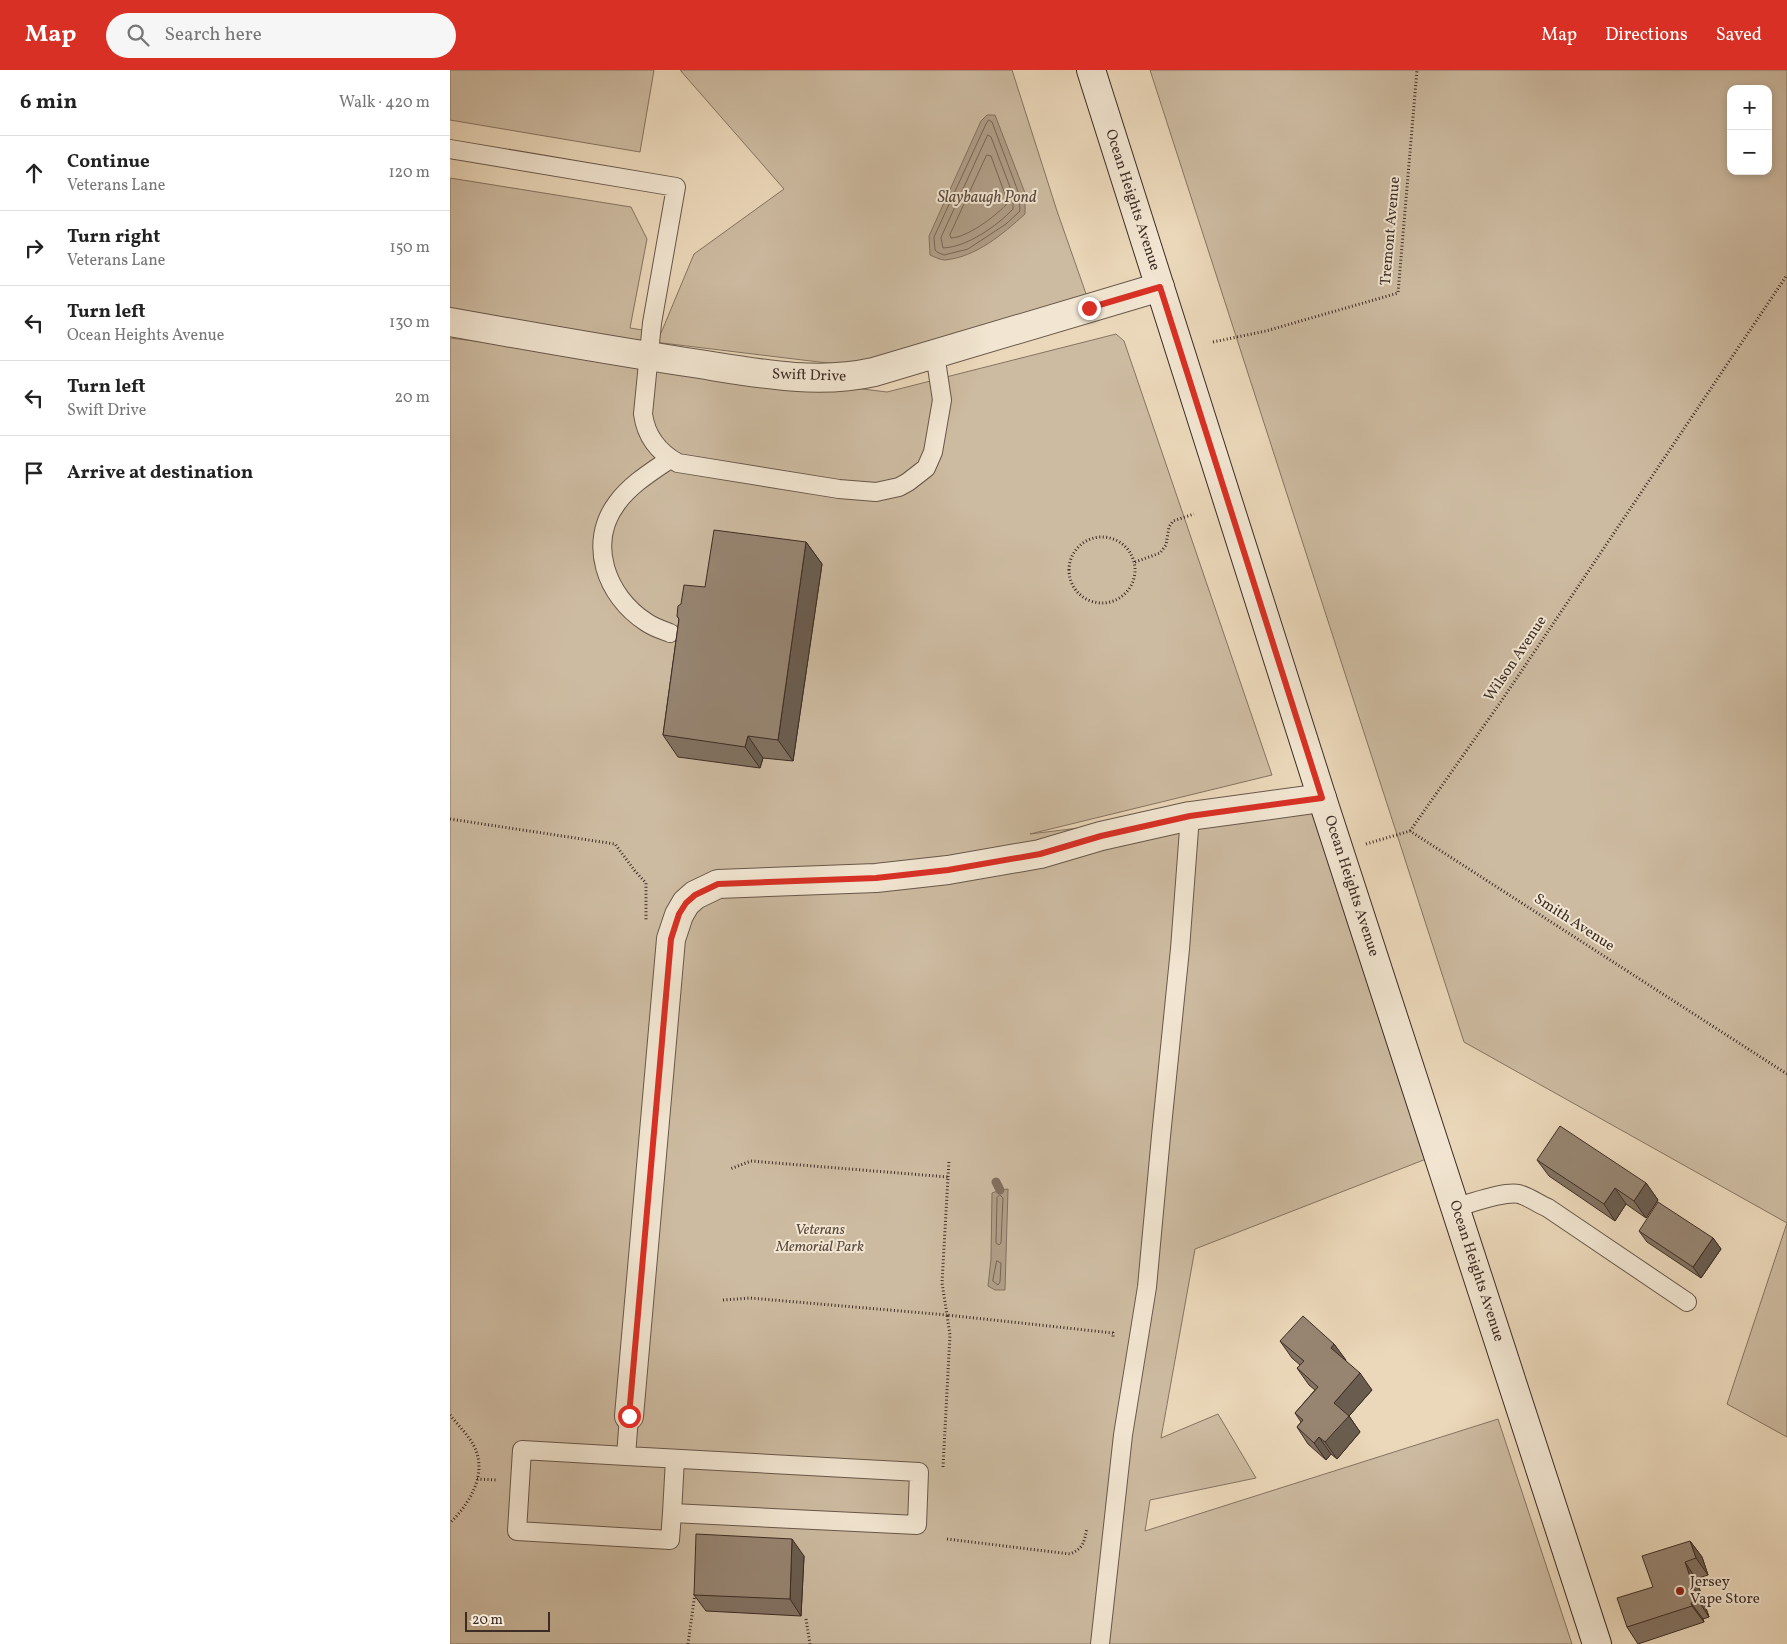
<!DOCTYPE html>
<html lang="en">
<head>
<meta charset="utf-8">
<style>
	:root { --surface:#fff; --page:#f6f6f6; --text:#222; --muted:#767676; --line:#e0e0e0; --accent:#d93025 }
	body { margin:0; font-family:Vollkorn,serif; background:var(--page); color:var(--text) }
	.controls { position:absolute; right:15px; top:15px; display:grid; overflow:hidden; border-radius:10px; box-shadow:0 2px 8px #0003 }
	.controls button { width:45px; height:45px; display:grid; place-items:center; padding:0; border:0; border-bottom:1px solid var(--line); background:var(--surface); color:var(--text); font:25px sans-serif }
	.scale { position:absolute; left:15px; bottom:12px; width:85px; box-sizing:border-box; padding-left:5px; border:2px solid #3d2c25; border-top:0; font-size:14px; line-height:18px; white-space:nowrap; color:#3d2c25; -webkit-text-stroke:4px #f2e6d2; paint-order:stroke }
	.stop { position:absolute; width:15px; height:15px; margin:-11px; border:4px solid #d93025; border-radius:50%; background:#fff }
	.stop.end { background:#d93025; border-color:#fff; box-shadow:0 1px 5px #0008 }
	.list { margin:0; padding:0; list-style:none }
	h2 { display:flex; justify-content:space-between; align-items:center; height:65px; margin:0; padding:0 20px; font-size:21px }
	h2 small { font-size:16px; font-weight:400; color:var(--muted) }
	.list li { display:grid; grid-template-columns:32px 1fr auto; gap:15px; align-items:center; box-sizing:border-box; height:75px; padding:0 20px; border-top:1px solid var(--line) }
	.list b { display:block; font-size:19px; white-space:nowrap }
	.list p { margin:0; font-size:16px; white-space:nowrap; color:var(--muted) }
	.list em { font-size:16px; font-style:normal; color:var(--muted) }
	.icon { flex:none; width:28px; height:28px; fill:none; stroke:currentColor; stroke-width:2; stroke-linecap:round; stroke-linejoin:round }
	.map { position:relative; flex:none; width:1337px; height:1574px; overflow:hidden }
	header { display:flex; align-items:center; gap:30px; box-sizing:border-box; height:70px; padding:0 25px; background:var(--accent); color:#fff }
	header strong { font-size:24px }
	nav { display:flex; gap:28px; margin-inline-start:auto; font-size:18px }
	.search { width:350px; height:45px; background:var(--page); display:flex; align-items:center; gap:12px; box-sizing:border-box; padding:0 18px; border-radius:28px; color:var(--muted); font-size:19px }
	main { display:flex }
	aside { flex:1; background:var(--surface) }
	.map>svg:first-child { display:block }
</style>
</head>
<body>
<header>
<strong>Map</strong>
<div class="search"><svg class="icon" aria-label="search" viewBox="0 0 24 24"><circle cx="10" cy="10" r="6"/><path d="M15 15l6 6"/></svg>Search here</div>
<nav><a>Map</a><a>Directions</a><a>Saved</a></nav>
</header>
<main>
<aside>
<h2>6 min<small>Walk · 420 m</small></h2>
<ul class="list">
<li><svg class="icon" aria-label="ahead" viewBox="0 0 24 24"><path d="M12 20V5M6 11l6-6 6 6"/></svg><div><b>Continue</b><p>Veterans Lane</p></div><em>120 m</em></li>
<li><svg class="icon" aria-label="right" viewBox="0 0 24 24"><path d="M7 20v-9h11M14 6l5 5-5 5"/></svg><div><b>Turn right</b><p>Veterans Lane</p></div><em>150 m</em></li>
<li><svg class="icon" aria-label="left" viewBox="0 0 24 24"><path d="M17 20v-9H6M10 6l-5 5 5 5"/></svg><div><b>Turn left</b><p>Ocean Heights Avenue</p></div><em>130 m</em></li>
<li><svg class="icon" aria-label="left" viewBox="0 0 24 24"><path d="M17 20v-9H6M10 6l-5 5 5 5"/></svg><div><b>Turn left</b><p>Swift Drive</p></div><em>20 m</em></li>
<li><svg class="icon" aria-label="arrive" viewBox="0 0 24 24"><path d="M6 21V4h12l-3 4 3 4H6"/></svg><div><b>Arrive at destination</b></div></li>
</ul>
</aside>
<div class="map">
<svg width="1337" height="1574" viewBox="0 0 1337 1574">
	<rect width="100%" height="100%" fill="#ebd8ba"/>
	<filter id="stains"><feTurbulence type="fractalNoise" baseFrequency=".004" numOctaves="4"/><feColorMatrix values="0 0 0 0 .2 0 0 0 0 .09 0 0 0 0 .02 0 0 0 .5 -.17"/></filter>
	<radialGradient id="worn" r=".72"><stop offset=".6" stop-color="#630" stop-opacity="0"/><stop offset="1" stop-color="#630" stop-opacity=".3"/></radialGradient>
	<path fill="#cdbba1" stroke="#857463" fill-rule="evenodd" d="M 0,0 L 204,0 L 190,82 L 0,50 Z
		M 230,0 L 562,0 L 607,141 L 641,238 L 460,303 L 80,257 L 0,243 L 0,108 L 181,137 L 197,169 L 180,258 L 211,263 L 244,184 L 334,119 Z
		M 700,0 L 1337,0 L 1337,1367 L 1277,1334 L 1337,1153 L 1014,972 ZM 1281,19 L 1318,19 L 1318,101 L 1281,101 Z
		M 666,264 L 674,271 L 822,705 L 580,764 L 872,728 L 989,1084 L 745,1179 L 711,1368 L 768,1344 L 806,1408 L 700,1430 L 695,1461 L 1048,1349 L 1122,1574 L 0,1574 L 0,268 L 437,322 Z"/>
	<path fill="#b09e87" stroke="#827060" d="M 537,45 L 545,45 L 575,123 L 575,144 C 553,164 526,187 495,190 C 490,190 485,187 480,185 L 479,166 L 531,51 Z
		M 558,1119 L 555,1220 L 545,1220 L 538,1216 L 541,1189 L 542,1123 L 550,1120 Z"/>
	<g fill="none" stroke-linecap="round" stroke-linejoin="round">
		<path stroke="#766556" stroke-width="1" d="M 539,50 L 542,52 L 569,124 L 570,141 L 556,154 L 518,179 L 494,185 L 487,182 L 485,180 L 484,167 L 536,54 Z
			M 538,65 L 541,67 L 563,125 L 563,139 C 547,156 517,177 493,178 L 491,168 Z
			M 537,85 L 541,86 L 556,127 L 556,135 C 544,147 518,167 501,168 L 500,165 Z
			M 550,1125 L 553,1128 L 551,1173 L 549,1175 L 546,1173 L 547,1128 Z
			M 547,1191 L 551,1193 L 550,1212 L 548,1215 L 543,1211 Z"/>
		<path stroke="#827060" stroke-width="9" d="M 546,1112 L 550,1120"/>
		<defs>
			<path id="service" d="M 0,79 L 226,117 L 202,253 L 193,344 C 196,366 208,382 228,393 L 389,419 L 426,422 L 449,417 L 458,412 L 476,398 L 483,382 L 492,330 L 485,284
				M 220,389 C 201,402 181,414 167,433 C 137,473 156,526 196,552 C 203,557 212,560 220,563
				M 1006,1137 C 1023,1133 1053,1121 1069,1124 C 1079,1127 1089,1134 1098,1138 L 1237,1232
				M 176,1386 L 469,1402 L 467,1455 L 222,1443 L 220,1470 L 67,1461 L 72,1380 L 176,1386 L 179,1346
				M 222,1443 L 225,1389
				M 650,1574 L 673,1365 L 697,1217 L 711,1066 L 730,879 L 740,746"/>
			<path id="minor" d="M 0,252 C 78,266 157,280 236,292 C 297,301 362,316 424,302 L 710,217
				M 179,1346 L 221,869 L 229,845 L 236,833 L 245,825 L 268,814 L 426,808 L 498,800 L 590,784 L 651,766 L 740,746 L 872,728"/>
			<path id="secondary" d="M 641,0 L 872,728 L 1147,1574"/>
		</defs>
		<use href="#service" stroke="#68574a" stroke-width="20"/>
		<use href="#minor" stroke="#68574a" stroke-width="30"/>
		<use href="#secondary" stroke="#3d2c25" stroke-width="30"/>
		<path stroke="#3d2c25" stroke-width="3" stroke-dasharray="1 2.5" stroke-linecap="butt" d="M 763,272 L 816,261 L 948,223 L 967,0
			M619 500a33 33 0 1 1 66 0a33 33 0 1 1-66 0Z
			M 685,492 L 710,483 L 716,475 L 719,457 L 723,451 L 744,444
			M 0,749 L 165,774 L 185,801 L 196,813 L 196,851
			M 960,761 L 1052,630 L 1337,205
			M 916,774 L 960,761 L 1337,1004
			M 498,1107 L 499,1091
			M 273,1230 L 300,1228 L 497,1245 L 492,1213 L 498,1107 L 301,1091 L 280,1099
			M 0,1345 C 8,1355 18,1365 24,1376 C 38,1404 20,1433 0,1453
			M 493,1397 L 500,1265 L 497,1245 L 663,1263 L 663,1269
			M 27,1409 L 47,1410
			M 497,1469 L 620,1484 C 634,1478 634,1472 637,1458
			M 356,1549 L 360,1574
			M 238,1574 L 245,1523"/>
		<use href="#service" stroke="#f2e6d2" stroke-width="18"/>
		<use href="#minor" stroke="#f2e6d2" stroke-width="28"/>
		<use href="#secondary" stroke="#f2e6d2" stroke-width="28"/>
	</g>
	<path fill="#827262" stroke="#3d2c25" d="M 356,472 L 372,494 L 343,691 L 313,688 L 310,698 L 228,687 L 213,665 L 229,549 L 227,546 L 255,517 Z
		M 1087,1090 L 1196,1113 L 1208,1130 L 1196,1148 L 1176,1134 L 1165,1151 L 1099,1106 Z
		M 1189,1161 L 1263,1168 L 1271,1179 L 1251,1208 L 1197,1172 Z
		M 830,1271 L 884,1274 L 896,1291 L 922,1320 L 899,1346 L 910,1362 L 887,1389 L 881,1384 L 876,1390 L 858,1374 L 847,1357 L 851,1352 L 845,1343 L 865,1320 L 859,1315 L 847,1298 L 850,1295 L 842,1288 Z
		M 1240,1471 L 1252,1487 L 1258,1505 L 1246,1509 L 1259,1547 L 1253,1549 L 1254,1552 L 1188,1574 L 1177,1557 Z
		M 354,1486 L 351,1546 L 256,1541 L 244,1525 Z"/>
	<path fill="#6a5d50" stroke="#3d2c25" d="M 356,472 L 372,494 L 343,691 L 328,670 Z
		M 298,666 L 313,688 L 310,698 L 295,677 Z
		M 1196,1113 L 1208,1130 L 1196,1148 L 1184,1131 Z
		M 1165,1118 L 1176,1134 L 1165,1151 L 1154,1134 Z
		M 1263,1168 L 1271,1179 L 1251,1208 L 1243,1197 Z
		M 884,1274 L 896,1290 L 893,1294 L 881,1278 Z
		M 910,1303 L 922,1320 L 899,1346 L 910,1362 L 887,1389 L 875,1372 L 884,1333 Z
		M 869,1367 L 881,1384 L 876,1390 L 864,1373 Z
		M 342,1469 L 354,1486 L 351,1546 L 340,1529 Z
		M 1240,1471 L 1252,1487 L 1258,1505 L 1246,1488 Z
		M 1235,1492 L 1246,1509 L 1259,1547 L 1248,1530 Z
		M 1241,1533 L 1253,1549 L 1254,1552 L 1242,1536 Z"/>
	<path fill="#978572" stroke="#3d2c25" d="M 264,460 L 356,472 L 328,670 L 298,666 L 295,677 L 213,665 L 229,549 L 227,546 L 228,536 L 231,534 L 234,515 L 255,517 Z
		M 1110,1056 L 1196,1113 L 1184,1131 L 1165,1118 L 1154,1134 L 1087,1090 Z
		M 1208,1132 L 1263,1168 L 1243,1197 L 1189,1161 Z
		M 853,1246 L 884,1274 L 881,1278 L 910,1303 L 884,1333 L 899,1346 L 875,1372 L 869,1367 L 864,1373 L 847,1357 L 853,1350 L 845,1343 L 868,1317 L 847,1298 L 854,1291 L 830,1271 Z
		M 246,1464 L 342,1469 L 340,1529 L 244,1525 Z
		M 1240,1471 L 1246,1488 L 1235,1492 L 1248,1530 L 1241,1533 L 1242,1536 L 1177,1557 L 1167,1528 L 1203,1517 L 1192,1486 Z"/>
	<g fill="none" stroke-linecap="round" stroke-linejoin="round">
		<path stroke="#d93025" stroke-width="6" d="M 179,1346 L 221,869 L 229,844 L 236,833 L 245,825 L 268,814 L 426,808 L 498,800 L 590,784 L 651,766 L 740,746 L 872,728 L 710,217 L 639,238"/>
	</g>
	<circle fill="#8f2418" stroke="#f2e6d2" stroke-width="2" cx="1230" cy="1521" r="5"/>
	<g text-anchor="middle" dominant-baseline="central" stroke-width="4" stroke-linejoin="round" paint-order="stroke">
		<g font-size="15" fill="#3d2c25" stroke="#f2e6d2">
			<text transform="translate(682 130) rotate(72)">Ocean Heights Avenue</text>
			<text transform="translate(941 161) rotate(-85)">Tremont Avenue</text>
			<text transform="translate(359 306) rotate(2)">Swift Drive</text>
			<text transform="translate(1066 589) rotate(-56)">Wilson Avenue</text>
			<text transform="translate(901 816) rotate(72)">Ocean Heights Avenue</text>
			<text transform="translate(1124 853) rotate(33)">Smith Avenue</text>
			<text transform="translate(1026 1201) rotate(72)">Ocean Heights Avenue</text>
		</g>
		<g font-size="15" font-style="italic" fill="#5a493e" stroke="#f2e6d2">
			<text x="370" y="1160">Veterans<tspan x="370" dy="17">Memorial Park</tspan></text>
		</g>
		<g font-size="15" fill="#3d2c25" stroke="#f2e6d2" text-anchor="start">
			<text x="1240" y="1512">Jersey<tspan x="1240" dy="17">Vape Store</tspan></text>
		</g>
		<g font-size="16" font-style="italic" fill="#5a483e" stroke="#f2e6d2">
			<text x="537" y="128">Slaybaugh Pond</text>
		</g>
	</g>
	<rect width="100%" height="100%" filter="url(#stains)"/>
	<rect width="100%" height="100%" fill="url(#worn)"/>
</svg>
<div class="controls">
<button>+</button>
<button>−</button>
</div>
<div class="scale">20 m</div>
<div class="stop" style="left:179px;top:1346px"></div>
<div class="stop end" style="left:639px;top:238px"></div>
</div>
</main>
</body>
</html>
